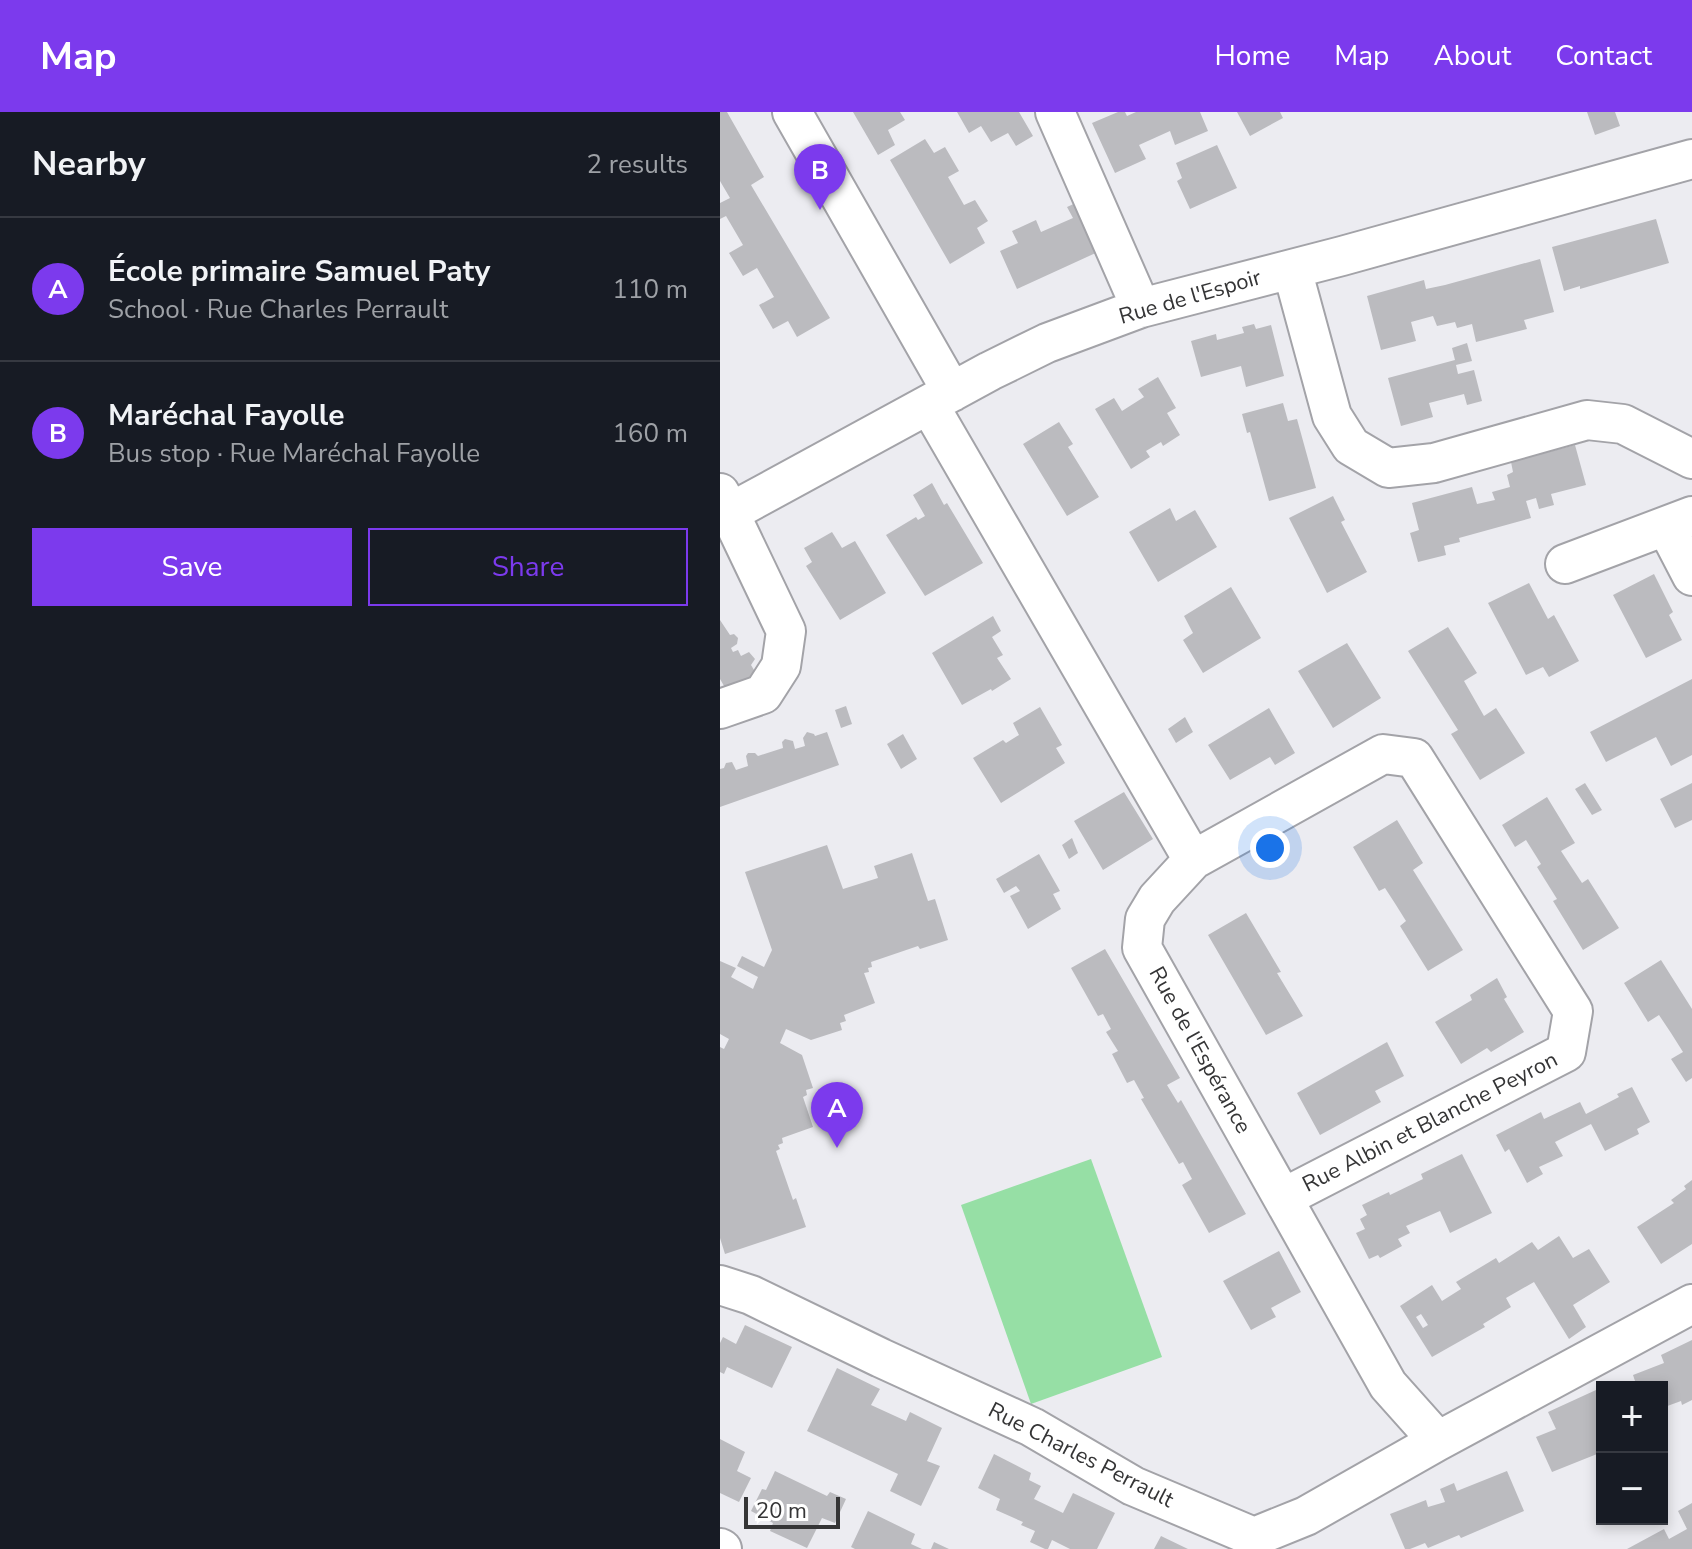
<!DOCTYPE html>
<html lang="en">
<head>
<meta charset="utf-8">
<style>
	:root { --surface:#171b24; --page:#242831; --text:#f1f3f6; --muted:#9ea1a6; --line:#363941; --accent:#7c3aed }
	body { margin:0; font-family:"Nunito Sans",sans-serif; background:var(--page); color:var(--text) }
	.controls { position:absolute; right:24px; bottom:24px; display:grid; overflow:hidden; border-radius:0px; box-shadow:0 4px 12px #0003 }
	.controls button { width:72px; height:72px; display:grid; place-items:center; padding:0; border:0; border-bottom:2px solid var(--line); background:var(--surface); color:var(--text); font:40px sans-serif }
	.scale { position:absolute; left:24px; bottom:20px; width:96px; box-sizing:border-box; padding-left:8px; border:4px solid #353536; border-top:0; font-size:22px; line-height:28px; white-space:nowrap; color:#353536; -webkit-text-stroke:6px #fff; paint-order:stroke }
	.you { position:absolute; left:550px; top:736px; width:28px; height:28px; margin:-20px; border:6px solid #fff; border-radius:50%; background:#1a73e8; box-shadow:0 0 0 12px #1a73e833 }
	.badge { display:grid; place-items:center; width:52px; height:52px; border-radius:50%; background:var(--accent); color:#fff; font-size:26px; font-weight:700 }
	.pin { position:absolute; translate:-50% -66px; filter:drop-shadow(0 2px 4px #0008) }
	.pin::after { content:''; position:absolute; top:42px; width:28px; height:24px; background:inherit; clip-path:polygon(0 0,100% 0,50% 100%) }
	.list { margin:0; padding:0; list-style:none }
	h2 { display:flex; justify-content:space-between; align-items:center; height:104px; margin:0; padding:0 32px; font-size:34px }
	h2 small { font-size:26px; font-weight:400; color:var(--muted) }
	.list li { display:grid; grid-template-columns:52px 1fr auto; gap:24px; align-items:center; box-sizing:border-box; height:144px; padding:0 32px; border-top:2px solid var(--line) }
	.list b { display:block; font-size:30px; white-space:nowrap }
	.list p { margin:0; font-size:26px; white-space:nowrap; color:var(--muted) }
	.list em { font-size:26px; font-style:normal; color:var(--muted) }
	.actions { display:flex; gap:16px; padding:24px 32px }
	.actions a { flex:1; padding:18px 0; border:2px solid var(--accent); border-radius:0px; text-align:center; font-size:28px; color:var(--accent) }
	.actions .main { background:var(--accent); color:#fff }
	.map { position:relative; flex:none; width:972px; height:1437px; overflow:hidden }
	header { display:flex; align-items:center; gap:48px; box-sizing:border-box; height:112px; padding:0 40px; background:var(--accent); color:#fff }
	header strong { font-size:38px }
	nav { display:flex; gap:44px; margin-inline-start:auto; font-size:28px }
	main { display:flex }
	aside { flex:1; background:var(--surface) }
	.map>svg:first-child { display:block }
</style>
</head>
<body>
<header>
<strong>Map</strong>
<nav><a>Home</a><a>Map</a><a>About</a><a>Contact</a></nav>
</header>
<main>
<aside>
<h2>Nearby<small>2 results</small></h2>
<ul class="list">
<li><span class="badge">A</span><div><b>École primaire Samuel Paty</b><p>School · Rue Charles Perrault</p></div><em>110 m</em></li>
<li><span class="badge">B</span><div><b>Maréchal Fayolle</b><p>Bus stop · Rue Maréchal Fayolle</p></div><em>160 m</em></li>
</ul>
<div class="actions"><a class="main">Save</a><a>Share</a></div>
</aside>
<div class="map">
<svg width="972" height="1437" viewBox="0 0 972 1437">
	<rect width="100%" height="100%" fill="#ececf1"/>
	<path fill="#96dfa5" d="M 371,1047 L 442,1245 L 311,1292 L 241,1093 Z"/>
	<path fill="#bbbbbf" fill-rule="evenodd" d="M 0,0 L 7,0 L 44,65 L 31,73 L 110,206 L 77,225 L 68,209 L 53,217 L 39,193 L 54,185 L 37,156 L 23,164 L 9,141 L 23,133 L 6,104 L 0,107 L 0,91 L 10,86 L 0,69 Z
		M 133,0 L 180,0 L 185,8 L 168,18 L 175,33 L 158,43 Z
		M 237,0 L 299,0 L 313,24 L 296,34 L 288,21 L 271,30 L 261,14 L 249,21 Z
		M 398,0 L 405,0 L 407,4 L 416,0 L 480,0 L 488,19 L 455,33 L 450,19 L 419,33 L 426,47 L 395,61 L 372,11 Z
		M 517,0 L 560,0 L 563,6 L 530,24 Z
		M 867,0 L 895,0 L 900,14 L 875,23 Z
		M 205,27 L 214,41 L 225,35 L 239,59 L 228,65 L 244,93 L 255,88 L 268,109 L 257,116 L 265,131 L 230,152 L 170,48 Z
		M 497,33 L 517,76 L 470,97 L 457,69 L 462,66 L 456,51 Z
		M 358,90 L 380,139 L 297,177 L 280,139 L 298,131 L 292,119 L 316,108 L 321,120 L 353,106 L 347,95 Z
		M 936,107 L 949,151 L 860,177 L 860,174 L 844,179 L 832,135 Z
		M 820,147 L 834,200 L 804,208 L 807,217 L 756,230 L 752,212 L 737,216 L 735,210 L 717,214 L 713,204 L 691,210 L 696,229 L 661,238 L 647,184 L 704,168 L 706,177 L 725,173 Z
		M 534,212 L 536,217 L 551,213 L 564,264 L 526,275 L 521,254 L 481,265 L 471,229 L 496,222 L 497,228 L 524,221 L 522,215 Z
		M 747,231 L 752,249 L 736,253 L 738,262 L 754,258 L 762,289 L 747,293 L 744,282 L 709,291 L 713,305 L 681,314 L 668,266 L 735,248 L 732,236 Z
		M 438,265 L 456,296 L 447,301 L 460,323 L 443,334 L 441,330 L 426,339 L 430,345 L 411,357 L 375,297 L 394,286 L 402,299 L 424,285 L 418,277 Z
		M 563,291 L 568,309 L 577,307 L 596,376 L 549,389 L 530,320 L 527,321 L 522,302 Z
		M 339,310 L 353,332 L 348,335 L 379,385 L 347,404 L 303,332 Z
		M 855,333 L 866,373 L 831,382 L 834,393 L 819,397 L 816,386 L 806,389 L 811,406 L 739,426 L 740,430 L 724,434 L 726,443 L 698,450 L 690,421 L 699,418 L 692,391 L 752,375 L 757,392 L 775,388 L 772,380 L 790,375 L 787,363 L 793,360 L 791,350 Z
		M 212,371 L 224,393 L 227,391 L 263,451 L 205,484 L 166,423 L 196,405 L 198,408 L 205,404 L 193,383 Z
		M 613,384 L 625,408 L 621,410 L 647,460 L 607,481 L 569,406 Z
		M 450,396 L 456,409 L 475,398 L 497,435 L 438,470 L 409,420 Z
		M 112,420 L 122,436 L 135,429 L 166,481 L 120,508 L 86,454 L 92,450 L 84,436 Z
		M 934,462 L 953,500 L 949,503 L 962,528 L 926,546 L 893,483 Z
		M 809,471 L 828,507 L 834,503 L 859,549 L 829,565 L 823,555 L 806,563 L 768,491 Z
		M 511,475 L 541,526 L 483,561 L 463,528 L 473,521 L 464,504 Z
		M 273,504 L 281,519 L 272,525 L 283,543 L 277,546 L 291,567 L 272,579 L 271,577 L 242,593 L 212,541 Z
		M 0,508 L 10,523 L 14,522 L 18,526 L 17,532 L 11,536 L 13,540 L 18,538 L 21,544 L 29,540 L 35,547 L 31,553 L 37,563 L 7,579 L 0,567 Z
		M 728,515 L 757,561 L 744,569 L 764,604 L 776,596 L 805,641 L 760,668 L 731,622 L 738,618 L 688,539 Z
		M 627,531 L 661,586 L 613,616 L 578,559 Z
		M 972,567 L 972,643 L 951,654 L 936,625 L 886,650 L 870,620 Z
		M 126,594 L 132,612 L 121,616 L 115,598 Z
		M 320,595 L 342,633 L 336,636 L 345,651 L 281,691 L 253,646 L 283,628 L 286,631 L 299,623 L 293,611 Z
		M 549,596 L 575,641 L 555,653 L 550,645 L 510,668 L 488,633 Z
		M 465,605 L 473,620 L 456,631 L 448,617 Z
		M 87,620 L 94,622 L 95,624 L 107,620 L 119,653 L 0,695 L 0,657 L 4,656 L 6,651 L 12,650 L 16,658 L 28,654 L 26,644 L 28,641 L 35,641 L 38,644 L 63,636 L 62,630 L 65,627 L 73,629 L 75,637 L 85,634 L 83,626 Z
		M 183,622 L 197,647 L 181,657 L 167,632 Z
		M 865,671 L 882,698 L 872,703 L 855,677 Z
		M 972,671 L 972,708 L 955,716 L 940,687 Z
		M 404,680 L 433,727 L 383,758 L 354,709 Z
		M 827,685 L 855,731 L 841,739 L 862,771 L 868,767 L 899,816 L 863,838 L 833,789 L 837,787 L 817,755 L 821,752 L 806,728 L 795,735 L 782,713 Z
		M 677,708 L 703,751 L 693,758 L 743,838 L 708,859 L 680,814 L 686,809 L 676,793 L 665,776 L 659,779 L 633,735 Z
		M 352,726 L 358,741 L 349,747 L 342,733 Z
		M 107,733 L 123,777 L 158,766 L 154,754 L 192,741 L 208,789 L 215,787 L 228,828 L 200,837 L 198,834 L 151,850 L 152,855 L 148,856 L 149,860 L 144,861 L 155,891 L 124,903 L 126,909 L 120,911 L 122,918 L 91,928 L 66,917 L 60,931 L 82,943 L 93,976 L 86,978 L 87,983 L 83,985 L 93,1015 L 62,1026 L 63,1031 L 58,1033 L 60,1037 L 56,1039 L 73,1088 L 76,1086 L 86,1115 L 5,1142 L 0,1126 L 0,935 L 4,937 L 9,927 L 0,922 L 0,849 L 16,856 L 11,865 L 33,877 L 38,865 L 17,854 L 22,844 L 44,855 L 52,838 L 25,760 Z
		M 319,742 L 340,779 L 333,782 L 341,797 L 308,817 L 290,784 L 300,779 L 296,774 L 284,781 L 276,767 Z
		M 526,801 L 561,860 L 557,861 L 583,904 L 546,923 L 488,823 Z
		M 385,837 L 460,966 L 447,973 L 458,991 L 461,988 L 526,1102 L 489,1121 L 462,1073 L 472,1067 L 463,1050 L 459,1052 L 421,987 L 424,986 L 414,968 L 407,971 L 392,942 L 398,939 L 386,920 L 391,917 L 383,902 L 378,904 L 351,856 Z
		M 941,848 L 972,897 L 972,966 L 966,970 L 951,947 L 963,940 L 951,921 L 939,903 L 928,910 L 904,871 Z
		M 777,866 L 787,885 L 784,887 L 804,920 L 771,940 L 767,936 L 741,952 L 715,910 L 752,888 L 750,883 Z
		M 667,930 L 684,964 L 655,979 L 661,990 L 600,1023 L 577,981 Z
		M 912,975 L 930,1010 L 917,1017 L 919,1022 L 885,1039 L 871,1012 L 835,1030 L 843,1044 L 819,1055 L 823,1062 L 807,1071 L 789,1037 L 785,1040 L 776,1023 L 821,1000 L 824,1007 L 860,990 L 866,1002 L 899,985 L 897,982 Z
		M 742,1042 L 772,1101 L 730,1121 L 720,1099 L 686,1114 L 690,1121 L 678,1127 L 682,1134 L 660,1146 L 658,1143 L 649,1147 L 636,1121 L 645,1117 L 640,1107 L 647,1103 L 642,1093 L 669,1080 L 670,1083 L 703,1067 L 701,1062 Z
		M 972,1068 L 972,1132 L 941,1152 L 917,1115 L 954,1091 L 951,1088 L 966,1077 L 964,1074 Z
		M 839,1124 L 853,1146 L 869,1137 L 890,1170 L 853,1193 L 866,1215 L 849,1227 L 814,1170 L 786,1186 L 791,1195 L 763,1212 L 765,1215 L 712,1245 L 680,1194 L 712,1173 L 722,1189 L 741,1177 L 736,1170 L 776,1146 L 779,1151 L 812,1130 L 818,1138 ZM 701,1202 L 708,1213 L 703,1216 L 696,1205 Z
		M 559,1139 L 581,1180 L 551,1196 L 556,1205 L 531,1218 L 503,1169 Z
		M 25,1213 L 72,1235 L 52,1276 L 7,1255 L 4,1262 L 0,1260 L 0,1231 L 3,1225 L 16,1232 Z
		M 972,1228 L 972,1288 L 962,1293 L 961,1289 L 942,1296 L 942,1275 L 917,1275 L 913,1263 L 944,1251 L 941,1243 Z
		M 117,1256 L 160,1277 L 151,1293 L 186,1309 L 190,1300 L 222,1316 L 207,1349 L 220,1354 L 201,1394 L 170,1379 L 178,1362 L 87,1319 Z
		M 876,1278 L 882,1293 L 882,1340 L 832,1360 L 816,1325 L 836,1317 L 828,1300 Z
		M 0,1327 L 25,1340 L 17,1359 L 31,1366 L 19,1390 L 0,1381 Z
		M 274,1342 L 311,1361 L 309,1368 L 321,1374 L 314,1387 L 343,1401 L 353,1381 L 395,1401 L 377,1437 L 350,1437 L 332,1428 L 328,1437 L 325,1437 L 310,1430 L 315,1419 L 301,1413 L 303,1410 L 276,1398 L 280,1387 L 258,1376 Z
		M 55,1359 L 107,1384 L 110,1380 L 126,1387 L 115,1411 L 102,1406 L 87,1436 L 50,1419 L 53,1411 L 31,1399 L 42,1377 L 46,1378 Z
		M 787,1359 L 804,1399 L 741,1426 L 739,1423 L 708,1436 L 705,1431 L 690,1437 L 685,1437 L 670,1402 L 706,1388 L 708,1395 L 725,1390 L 720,1377 L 734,1371 L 737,1379 Z
		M 972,1391 L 972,1437 L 907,1437 L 944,1417 L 949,1427 L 967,1417 L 958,1399 Z
		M 148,1399 L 195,1422 L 191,1432 L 202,1437 L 135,1437 L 131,1435 Z
		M 441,1424 L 468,1437 L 434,1437 Z
		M 214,1430 L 229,1437 L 211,1437 Z"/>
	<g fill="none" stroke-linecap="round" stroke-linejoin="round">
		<defs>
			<path id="minor" d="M 72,0 L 232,280
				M 335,0 L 421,196
				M 572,157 L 612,304 L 631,334 L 668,356 L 714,351 L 867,308 L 903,312 L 972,347
				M 209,293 L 473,748 L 437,787 L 425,807 L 422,836 L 668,1273 L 718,1329 L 972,1192
				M 0,381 L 66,519 L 61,554 L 43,582 L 0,597
				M 0,406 L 270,259 L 327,231 L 421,196 L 622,144 L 972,47
				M 946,414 L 972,464
				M 845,452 L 972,404
				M 473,748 L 663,642 L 694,646 L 853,899 L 846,940 L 563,1086
				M 0,1173 L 31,1183 L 161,1246 L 312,1315 L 413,1374 L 534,1425 L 586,1404 L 718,1329
				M 0,1436 L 2,1437"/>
		</defs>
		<use href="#minor" stroke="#a3a3a8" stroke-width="42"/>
		<use href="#minor" stroke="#fff" stroke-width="38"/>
	</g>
	<g text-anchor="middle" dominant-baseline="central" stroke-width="7" stroke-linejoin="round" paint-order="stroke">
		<g font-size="22" fill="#353536" stroke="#fff">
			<text transform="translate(470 185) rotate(-16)">Rue de l'Espoir</text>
			<text transform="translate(480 938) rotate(61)">Rue de l'Espérance</text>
			<text transform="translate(710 1010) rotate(-27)">Rue Albin et Blanche Peyron</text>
			<text transform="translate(361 1343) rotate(27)">Rue Charles Perrault</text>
		</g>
	</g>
</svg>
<div class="controls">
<button>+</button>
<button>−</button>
</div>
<div class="scale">20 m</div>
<div class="you"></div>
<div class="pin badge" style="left:117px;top:1036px">A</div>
<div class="pin badge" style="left:100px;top:98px">B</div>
</div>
</main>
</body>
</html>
